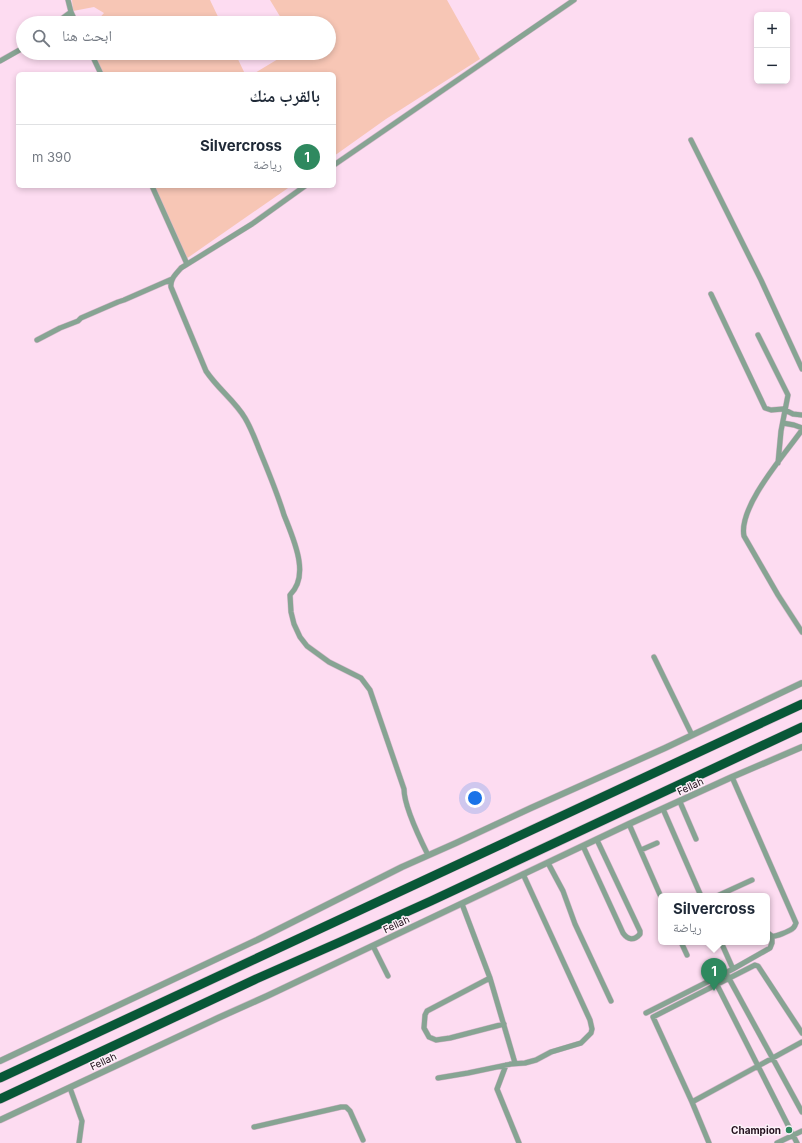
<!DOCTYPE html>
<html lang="ar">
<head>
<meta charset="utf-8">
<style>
	:root { --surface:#fff; --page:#f6f6f7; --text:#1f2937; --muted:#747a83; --line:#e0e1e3; --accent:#2f895f }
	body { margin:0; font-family:Inter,"Noto Naskh Arabic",sans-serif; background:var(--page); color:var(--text); direction:rtl }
	.controls { position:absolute; right:12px; top:12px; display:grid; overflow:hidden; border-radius:6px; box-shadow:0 2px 6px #0003 }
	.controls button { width:36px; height:36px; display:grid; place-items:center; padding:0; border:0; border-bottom:1px solid var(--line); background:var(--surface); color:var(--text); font:20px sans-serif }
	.you { position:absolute; left:475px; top:798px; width:14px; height:14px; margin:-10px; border:3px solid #fff; border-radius:50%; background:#1a73e8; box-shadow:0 0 0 6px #1a73e833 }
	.badge { display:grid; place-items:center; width:26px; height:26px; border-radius:50%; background:var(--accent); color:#fff; font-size:13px; font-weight:700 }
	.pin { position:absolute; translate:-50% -33px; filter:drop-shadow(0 1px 2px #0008) }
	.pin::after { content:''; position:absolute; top:21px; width:14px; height:12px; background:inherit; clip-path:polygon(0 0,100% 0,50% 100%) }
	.popup { position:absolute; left:658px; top:893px; width:112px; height:52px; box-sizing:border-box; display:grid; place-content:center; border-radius:6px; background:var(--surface); filter:drop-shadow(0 1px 3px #0005); font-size:13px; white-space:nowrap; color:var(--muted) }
	.popup b { font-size:15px; color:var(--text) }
	.popup::after { content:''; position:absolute; left:50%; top:100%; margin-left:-8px; border:8px solid transparent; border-top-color:var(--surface) }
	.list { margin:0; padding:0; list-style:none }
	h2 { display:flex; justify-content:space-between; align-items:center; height:52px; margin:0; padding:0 16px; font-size:17px }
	h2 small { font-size:13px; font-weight:400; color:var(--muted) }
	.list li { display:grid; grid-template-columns:26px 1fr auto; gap:12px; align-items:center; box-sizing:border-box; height:64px; padding:0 16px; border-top:1px solid var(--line) }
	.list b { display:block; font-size:15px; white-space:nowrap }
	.list p { margin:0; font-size:13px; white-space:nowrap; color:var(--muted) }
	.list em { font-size:13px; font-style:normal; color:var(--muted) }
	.icon { flex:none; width:22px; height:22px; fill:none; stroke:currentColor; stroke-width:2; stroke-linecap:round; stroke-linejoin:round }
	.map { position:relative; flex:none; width:802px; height:1143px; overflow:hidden; direction:ltr }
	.search { position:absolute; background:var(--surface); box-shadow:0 2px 6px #0003; left:16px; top:16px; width:320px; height:44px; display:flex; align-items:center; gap:10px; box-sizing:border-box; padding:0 14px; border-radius:22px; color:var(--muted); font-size:15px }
	.panel { position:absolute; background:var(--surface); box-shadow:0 2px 6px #0003; left:16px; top:72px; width:320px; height:116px; border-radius:6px; direction:rtl }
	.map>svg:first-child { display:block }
</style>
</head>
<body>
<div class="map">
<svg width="802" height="1143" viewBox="0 0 802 1143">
	<rect width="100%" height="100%" fill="#fddcf1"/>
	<path fill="#f7c6b5" d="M 72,0 L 210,0 L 221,23 L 95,23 L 104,13 L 94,7 L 73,11 Z
		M 270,0 L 447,0 L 480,59 L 386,119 L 334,156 L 334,74 L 253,74 L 288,53 L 329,53 L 329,23 L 284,23 Z
		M 94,53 L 235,53 L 245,74 L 103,74 Z
		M 154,186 L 291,186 L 186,259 Z"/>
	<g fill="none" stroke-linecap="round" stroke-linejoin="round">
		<defs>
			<path id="minor" d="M 68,0 L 71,12 L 76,23
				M 56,23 L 71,12
				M 91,53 L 101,74
				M 0,61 L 23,48
				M 691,140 L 761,280 L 802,369
				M 334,165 L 574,0
				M 152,186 L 187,264
				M 305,186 L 252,224 L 181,268 C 176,274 170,279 171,287 L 206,371 C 218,389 235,401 245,418 C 251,428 255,439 259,449 C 268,471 277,492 284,515 C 290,530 297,546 299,561 C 301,574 299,586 290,595 L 291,612 L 294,624 L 300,637 L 307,646 L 329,662 L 361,678 L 370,690 L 404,789 C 404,807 420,839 428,855
				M 711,294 L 765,408 L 771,410 L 783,409 L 793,414 L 802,415
				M 758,335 L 788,395 L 781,431 L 778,463
				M 37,340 L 60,328 L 78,321 L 81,318 L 118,302 L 124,300 L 172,279
				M 783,423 L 794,425 L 802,428
				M 802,430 C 785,454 738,507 744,536 L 778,595 L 802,632
				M 654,657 L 692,735
				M 732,777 L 796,923 C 794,927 795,927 792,929 C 789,931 776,937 772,936 C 770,935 769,934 767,932
				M 680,802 L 696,839
				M 663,809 L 701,896
				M 629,824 L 661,897
				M 583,846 L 623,933 C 628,940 634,941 640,934 L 640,931 L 597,840
				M 641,850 L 657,843
				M 548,863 L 563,891 L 575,924 L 611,1001
				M 717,896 L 752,880
				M 462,904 L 490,978 L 515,1063
				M 681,942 L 687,955
				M 721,942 L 733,969
				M 373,946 L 388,976
				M 726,973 L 802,1112
				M 490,978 L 427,1011 L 425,1015 L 424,1028 L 429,1037 L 436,1040 L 450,1038 L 504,1024
				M 714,979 L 797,1143
				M 646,1013 L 733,969 L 770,948 L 772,943 L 772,936
				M 506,1065 L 497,1089 L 519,1143
				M 438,1078 L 468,1073 L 511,1064 L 525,1063 L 536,1060 L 551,1052 L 581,1043 L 591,1033 L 592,1029 L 590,1020 L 523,874
				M 70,1088 L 82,1121 L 79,1143
				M 692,1102 L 802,1042
				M 254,1127 L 341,1107 L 346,1107 L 350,1111 L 363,1140
				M 709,1143 L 692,1102 L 653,1017 L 755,965 L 758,966 L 802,1033
				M 777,1143 L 802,1131"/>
			<path id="tertiary" d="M 0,1061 L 257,940 L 402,867 L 456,843 L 531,808 L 665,748 L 802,683
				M 0,1120 L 218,1018 L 267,996 L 629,824 L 732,777 L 802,747"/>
			<path id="motorway" d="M 0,1078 L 802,704
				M 0,1099 L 256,979 L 340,942 L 431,901 L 802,727"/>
		</defs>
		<use href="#minor" stroke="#d6b7cb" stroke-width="6"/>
		<use href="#tertiary" stroke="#d6b7cb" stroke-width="7"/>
		<use href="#motorway" stroke="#d6b7cb" stroke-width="10"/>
		<use href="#minor" stroke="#87a493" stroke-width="5"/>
		<use href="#tertiary" stroke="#87a493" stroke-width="6"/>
		<use href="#motorway" stroke="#085737" stroke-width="9"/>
	</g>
	<circle fill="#2f895f" stroke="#fcf1f8" stroke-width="1.5" cx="789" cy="1130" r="4"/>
	<g text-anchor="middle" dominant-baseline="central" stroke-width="3" stroke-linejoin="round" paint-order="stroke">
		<g font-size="10" fill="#220f1c" stroke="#fcf1f8">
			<text transform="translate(690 786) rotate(-25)">Fellah</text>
			<text transform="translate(396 924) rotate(-25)">Fellah</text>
			<text transform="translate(103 1061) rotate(-25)">Fellah</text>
		</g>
		<g font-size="10" font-weight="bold" fill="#220f1c" stroke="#fcf1f8" text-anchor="end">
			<text x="781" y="1130">Champion</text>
		</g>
	</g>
</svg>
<div class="controls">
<button>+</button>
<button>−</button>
</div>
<div class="you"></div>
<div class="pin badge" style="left:714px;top:991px">1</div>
<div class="popup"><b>Silvercross</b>رياضة</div>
<div class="search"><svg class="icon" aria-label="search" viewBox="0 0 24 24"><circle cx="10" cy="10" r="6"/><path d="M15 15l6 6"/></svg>ابحث هنا</div>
<section class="panel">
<h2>بالقرب منك<small></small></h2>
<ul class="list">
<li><span class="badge">1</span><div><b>Silvercross</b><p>رياضة</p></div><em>390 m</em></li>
</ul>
</section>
</div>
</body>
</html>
